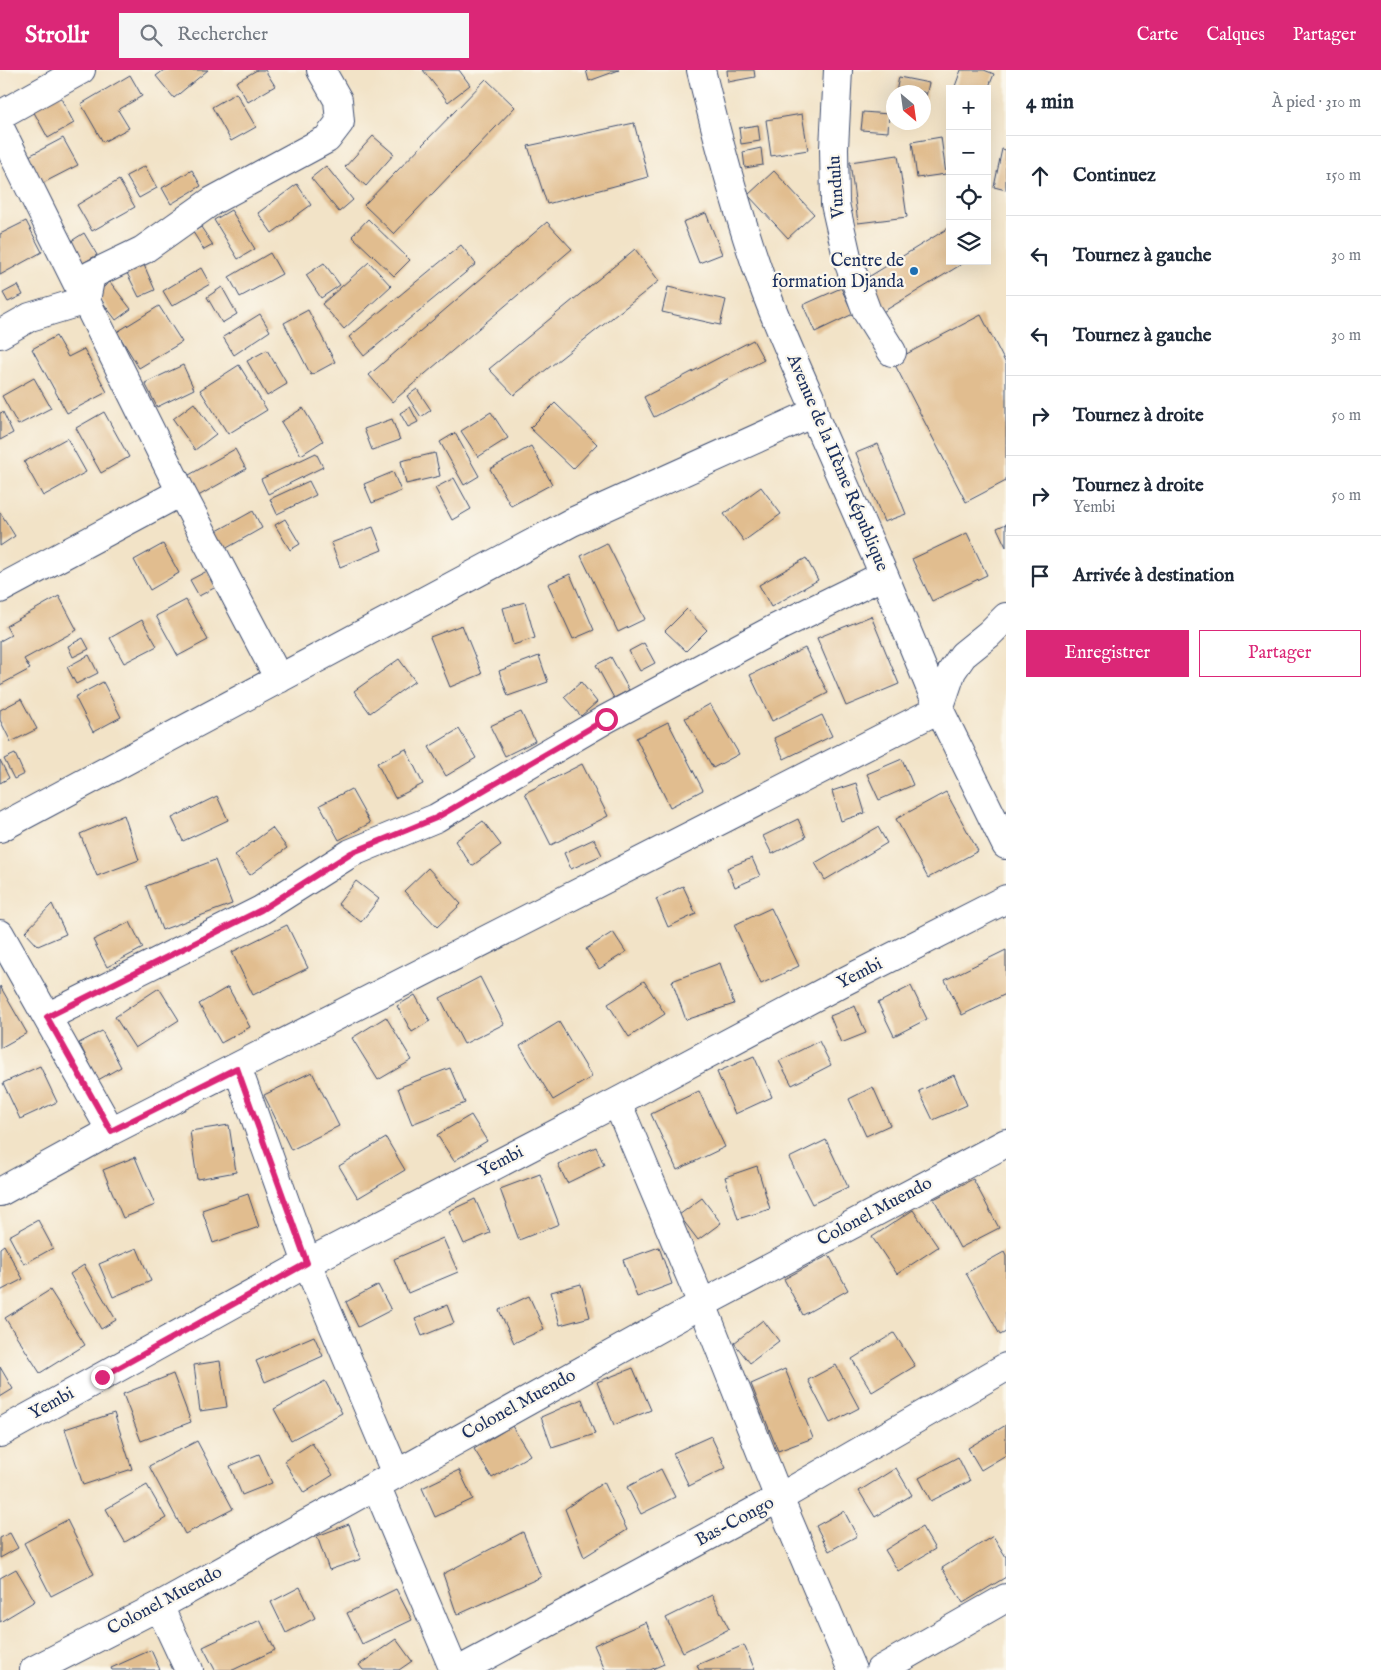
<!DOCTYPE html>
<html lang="fr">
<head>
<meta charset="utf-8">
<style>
	:root { --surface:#fff; --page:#f6f6f7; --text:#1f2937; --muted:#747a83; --line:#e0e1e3; --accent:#db2777 }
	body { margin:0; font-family:"IM FELL English",serif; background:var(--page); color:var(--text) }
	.controls { position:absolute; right:15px; top:15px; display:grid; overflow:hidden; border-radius:0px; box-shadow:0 5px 20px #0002 }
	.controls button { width:45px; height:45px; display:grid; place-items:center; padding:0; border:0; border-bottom:1px solid var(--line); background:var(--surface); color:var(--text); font:25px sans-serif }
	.compass { position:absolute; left:886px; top:15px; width:45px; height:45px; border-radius:50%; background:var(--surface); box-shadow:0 5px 20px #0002; rotate:151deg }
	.stop { position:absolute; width:15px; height:15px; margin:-11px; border:4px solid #db2777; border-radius:50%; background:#fff }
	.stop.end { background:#db2777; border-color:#fff; box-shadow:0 1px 5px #0008 }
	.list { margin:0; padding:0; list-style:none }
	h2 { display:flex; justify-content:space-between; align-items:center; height:65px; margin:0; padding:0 20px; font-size:21px }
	h2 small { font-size:16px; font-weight:400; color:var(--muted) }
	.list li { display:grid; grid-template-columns:32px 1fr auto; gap:15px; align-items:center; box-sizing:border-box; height:80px; padding:0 20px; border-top:1px solid var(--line) }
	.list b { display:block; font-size:19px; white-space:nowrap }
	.list p { margin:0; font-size:16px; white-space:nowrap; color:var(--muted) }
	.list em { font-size:16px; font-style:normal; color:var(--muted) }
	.actions { display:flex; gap:10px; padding:15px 20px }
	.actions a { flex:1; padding:11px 0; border:1px solid var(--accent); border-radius:0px; text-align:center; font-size:18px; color:var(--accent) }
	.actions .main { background:var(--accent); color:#fff }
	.icon { flex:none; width:28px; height:28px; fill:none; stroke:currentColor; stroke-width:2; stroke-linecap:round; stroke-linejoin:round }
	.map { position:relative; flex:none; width:1006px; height:1600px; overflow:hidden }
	header { display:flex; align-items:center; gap:30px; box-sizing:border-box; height:70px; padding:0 25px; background:var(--accent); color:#fff }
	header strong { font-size:24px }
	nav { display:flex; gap:28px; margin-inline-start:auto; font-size:18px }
	.search { width:350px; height:45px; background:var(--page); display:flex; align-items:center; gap:12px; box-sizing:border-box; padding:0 18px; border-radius:0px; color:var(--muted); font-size:19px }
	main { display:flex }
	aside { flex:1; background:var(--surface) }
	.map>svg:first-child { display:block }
</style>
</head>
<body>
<header>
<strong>Strollr</strong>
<div class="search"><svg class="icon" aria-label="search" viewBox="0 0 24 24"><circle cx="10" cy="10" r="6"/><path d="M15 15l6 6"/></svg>Rechercher</div>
<nav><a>Carte</a><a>Calques</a><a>Partager</a></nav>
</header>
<main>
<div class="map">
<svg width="1006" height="1600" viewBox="0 0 1006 1600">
	<rect width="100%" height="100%" fill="#fbf7ec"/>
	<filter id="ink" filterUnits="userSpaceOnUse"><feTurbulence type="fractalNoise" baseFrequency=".02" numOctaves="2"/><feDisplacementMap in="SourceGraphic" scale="10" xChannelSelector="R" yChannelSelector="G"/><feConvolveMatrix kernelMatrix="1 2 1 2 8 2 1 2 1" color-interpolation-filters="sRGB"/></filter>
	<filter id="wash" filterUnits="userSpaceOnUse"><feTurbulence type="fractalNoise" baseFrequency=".0096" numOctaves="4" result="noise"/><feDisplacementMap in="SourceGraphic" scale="20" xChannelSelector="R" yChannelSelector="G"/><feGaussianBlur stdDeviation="1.12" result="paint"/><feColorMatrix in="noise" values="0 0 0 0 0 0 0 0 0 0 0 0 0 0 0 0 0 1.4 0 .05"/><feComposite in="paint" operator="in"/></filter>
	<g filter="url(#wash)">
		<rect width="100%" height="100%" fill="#f2e3c7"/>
		<g id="blocks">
			<path fill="#e1bd8f" d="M 164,0 L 208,0 L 174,28 L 156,6 Z
				M 257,0 L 265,0 L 275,16 L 248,32 L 236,12 Z
				M 423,0 L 459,0 L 470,15 L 448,32 Z
				M 586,0 L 619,0 L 589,11 Z
				M 727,0 L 754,0 L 755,7 L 728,12 Z
				M 961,0 L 984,0 L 994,4 L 988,19 L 954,19 Z
				M 130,5 L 142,26 L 118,40 L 129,58 L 103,72 L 81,34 Z
				M 899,7 L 929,13 L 924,35 L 924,22 L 896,22 Z
				M 486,9 L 515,37 L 394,164 L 364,135 Z
				M 57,21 L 74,53 L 48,68 L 30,35 Z
				M 236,23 L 256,57 L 231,71 L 212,37 Z
				M 863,42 L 889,44 L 888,62 L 861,60 Z
				M 802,44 L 808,80 L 771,86 L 766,50 Z
				M 634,53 L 648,107 L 547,134 L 528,76 Z
				M 758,55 L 760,71 L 741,74 L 739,58 Z
				M 373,66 L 394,84 L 366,116 L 345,97 Z
				M 941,67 L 946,104 L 917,108 L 912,72 Z
				M 63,68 L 78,95 L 43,113 L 29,86 Z
				M 761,78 L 763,95 L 745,98 L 743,82 Z
				M 1002,79 L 1006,80 L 1006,120 L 994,117 Z
				M 898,85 L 907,147 L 858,153 L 850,92 Z
				M 145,96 L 157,118 L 139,128 L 126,106 Z
				M 326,96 L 353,130 L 339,142 L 311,108 Z
				M 192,100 L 201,116 L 171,134 L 162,118 Z
				M 774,101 L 814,144 L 788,168 L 748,125 Z
				M 119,110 L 135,137 L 92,161 L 77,135 Z
				M 297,114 L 311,135 L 272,163 L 258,143 Z
				M 231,140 L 255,179 L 238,189 L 214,150 Z
				M 706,143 L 722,184 L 699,193 L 683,152 Z
				M 368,149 L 410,190 L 394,206 L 352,166 Z
				M 26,151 L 42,182 L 0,205 L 0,164 Z
				M 547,152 L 572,179 L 392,332 L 369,305 Z
				M 201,157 L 213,175 L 204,180 L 193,162 Z
				M 950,157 L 950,191 L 967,191 L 881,243 L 862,211 Z
				M 84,163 L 97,185 L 78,196 L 65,175 Z
				M 461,175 L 476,194 L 364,286 L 349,267 Z
				M 635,179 L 659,211 L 514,325 L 489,299 Z
				M 270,183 L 282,204 L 240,227 L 229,207 Z
				M 369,192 L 391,216 L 344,259 L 322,234 Z
				M 324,193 L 340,215 L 321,228 L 306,205 Z
				M 144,195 L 155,220 L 139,227 L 127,203 Z
				M 201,198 L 210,214 L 172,236 L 163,221 Z
				M 110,212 L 131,239 L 116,250 L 96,223 Z
				M 18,215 L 23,225 L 8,232 L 3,223 Z
				M 222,217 L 237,244 L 222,253 L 207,227 Z
				M 668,217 L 726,230 L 720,255 L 662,242 Z
				M 841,218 L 853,244 L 815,262 L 803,235 Z
				M 159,236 L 182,272 L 139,298 L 117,262 Z
				M 308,240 L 335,292 L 311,305 L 284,253 Z
				M 260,244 L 270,261 L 234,285 L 223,267 Z
				M 981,245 L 1006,294 L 1006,411 L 966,432 L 893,291 Z
				M 56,266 L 68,287 L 84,279 L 107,322 L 67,343 L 32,279 Z
				M 753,270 L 764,290 L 654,347 L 644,327 Z
				M 267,280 L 287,314 L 267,326 L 247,291 Z
				M 183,295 L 194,319 L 157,337 L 145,313 Z
				M 239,295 L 267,340 L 228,364 L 200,320 Z
				M 34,308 L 51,338 L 18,355 L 2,326 Z
				M 417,319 L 431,340 L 421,347 L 407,326 Z
				M 194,333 L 216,364 L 195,380 L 173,349 Z
				M 555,333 L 597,374 L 573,399 L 530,358 Z
				M 410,337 L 418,352 L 408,357 L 400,343 Z
				M 303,338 L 323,371 L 301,385 L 281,352 Z
				M 3,342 L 13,363 L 0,370 L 0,343 Z
				M 104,342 L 129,387 L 101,403 L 76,358 Z
				M 491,342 L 508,368 L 478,387 L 461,361 Z
				M 392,349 L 400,370 L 372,380 L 364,359 Z
				M 455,363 L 479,406 L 464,415 L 440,372 Z
				M 67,368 L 86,402 L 43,426 L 24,392 Z
				M 878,374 L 906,444 L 884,452 L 856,383 Z
				M 531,376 L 552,414 L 511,436 L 490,399 Z
				M 235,379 L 246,399 L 193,429 L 182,409 Z
				M 316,383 L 323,397 L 268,424 L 261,409 Z
				M 435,383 L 440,406 L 406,414 L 401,391 Z
				M 393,402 L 401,421 L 372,433 L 364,414 Z
				M 454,408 L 471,439 L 452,450 L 435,418 Z
				M 309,411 L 316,425 L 277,444 L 270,429 Z
				M 761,417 L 781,444 L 744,471 L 724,444 Z
				M 253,441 L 262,458 L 218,483 L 208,466 Z
				M 0,442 L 15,466 L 0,476 Z
				M 285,449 L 300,474 L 290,480 L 275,455 Z
				M 1006,454 L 1006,477 L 997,458 Z
				M 373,457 L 382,480 L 340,497 L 331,473 Z
				M 967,463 L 987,505 L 932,531 L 912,489 Z
				M 607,473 L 645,549 L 618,562 L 581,486 Z
				M 163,474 L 179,503 L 150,520 L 134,490 Z
				M 806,488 L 818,510 L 771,537 L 759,515 Z
				M 207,501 L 216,517 L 199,526 L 190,510 Z
				M 570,504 L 594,560 L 573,569 L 548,514 Z
				M 59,526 L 77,560 L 24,589 L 30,599 L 0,615 L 0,571 L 11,565 L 6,556 Z
				M 186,530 L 208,570 L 178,586 L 156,546 Z
				M 525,532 L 535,568 L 513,575 L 503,538 Z
				M 687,539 L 707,560 L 686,581 L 665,561 Z
				M 871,546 L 899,614 L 846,636 L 817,568 Z
				M 142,550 L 157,576 L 124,593 L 110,568 Z
				M 462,555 L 482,604 L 450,617 L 430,567 Z
				M 83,568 L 89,579 L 73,587 L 68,576 Z
				M 644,573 L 655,593 L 640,601 L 629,581 Z
				M 805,578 L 828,623 L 772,651 L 750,605 Z
				M 89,585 L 98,603 L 76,614 L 67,597 Z
				M 539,586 L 548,612 L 508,626 L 499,601 Z
				M 611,587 L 629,620 L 614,628 L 596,595 Z
				M 399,589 L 415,611 L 370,643 L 354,621 Z
				M 103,612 L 121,647 L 93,662 L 75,627 Z
				M 581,612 L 597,632 L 581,646 L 564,627 Z
				M 21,629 L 37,659 L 11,672 L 0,650 L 0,640 Z
				M 710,634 L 739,684 L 713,698 L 685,648 Z
				M 521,642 L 535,671 L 505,686 L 490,656 Z
				M 822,645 L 832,666 L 784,689 L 774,668 Z
				M 668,652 L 703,720 L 670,737 L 636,668 Z
				M 459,659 L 476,688 L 446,706 L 429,677 Z
				M 406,679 L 423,714 L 395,728 L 377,693 Z
				M 15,684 L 24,704 L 14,709 L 4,689 Z
				M 902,689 L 913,715 L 879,730 L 867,704 Z
				M 0,690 L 9,708 L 0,713 Z
				M 582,694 L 608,746 L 551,775 L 525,723 Z
				M 856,713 L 865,743 L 841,751 L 832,721 Z
				M 351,719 L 370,753 L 339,770 L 320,735 Z
				M 946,722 L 978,781 L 928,808 L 896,749 Z
				M 217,726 L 228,750 L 183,771 L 172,748 Z
				M 124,745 L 139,790 L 97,806 L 80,764 Z
				M 798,749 L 806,767 L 772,784 L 763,766 Z
				M 483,751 L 501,775 L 472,796 L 455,771 Z
				M 878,757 L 887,773 L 825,810 L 815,793 Z
				M 272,758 L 287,778 L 250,805 L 235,785 Z
				M 594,769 L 602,785 L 571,799 L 564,783 Z
				M 752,788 L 760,806 L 735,817 L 727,798 Z
				M 215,790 L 232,834 L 162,860 L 146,816 Z
				M 428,798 L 461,834 L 437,857 L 404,821 Z
				M 356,811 L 379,829 L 361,852 L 338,834 Z
				M 683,816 L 696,844 L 668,857 L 656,829 Z
				M 52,834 L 66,864 L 38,876 L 25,862 Z
				M 771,838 L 799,896 L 761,914 L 734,855 Z
				M 130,852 L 143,878 L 107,897 L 93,870 Z
				M 287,855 L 308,898 L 253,925 L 232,882 Z
				M 613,862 L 626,882 L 599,899 L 586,879 Z
				M 1006,880 L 1006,924 L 962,945 L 945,910 Z
				M 720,893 L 734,934 L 686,950 L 672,911 Z
				M 480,907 L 504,954 L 464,974 L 440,928 Z
				M 644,911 L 665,944 L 629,967 L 608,934 Z
				M 0,916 L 27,963 L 0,978 Z
				M 911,916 L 927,949 L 894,966 L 878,933 Z
				M 228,917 L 250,957 L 221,973 L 199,934 Z
				M 159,918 L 179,950 L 135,978 L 115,947 Z
				M 415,925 L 430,951 L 412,962 L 397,936 Z
				M 855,936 L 866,963 L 841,973 L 830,946 Z
				M 386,947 L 412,990 L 378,1010 L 352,968 Z
				M 559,952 L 592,1007 L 553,1030 L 520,976 Z
				M 102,961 L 121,997 L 98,1010 L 79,973 Z
				M 819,971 L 831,995 L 792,1015 L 779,991 Z
				M 754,986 L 772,1027 L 735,1044 L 717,1002 Z
				M 40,996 L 57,1032 L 20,1049 L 3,1013 Z
				M 450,998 L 465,1033 L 412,1054 L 398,1018 Z
				M 312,1002 L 339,1056 L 291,1080 L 264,1025 Z
				M 954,1005 L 967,1035 L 933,1050 L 919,1021 Z
				M 873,1017 L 890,1055 L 866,1066 L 849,1029 Z
				M 699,1021 L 725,1077 L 677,1100 L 651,1044 Z
				M 471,1045 L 487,1071 L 454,1091 L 437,1065 Z
				M 229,1055 L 236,1102 L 197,1109 L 190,1061 Z
				M 386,1068 L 405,1100 L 358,1128 L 339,1096 Z
				M 826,1070 L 848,1117 L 812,1134 L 789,1088 Z
				M 596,1077 L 604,1095 L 567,1113 L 558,1094 Z
				M 135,1087 L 155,1135 L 123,1148 L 103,1100 Z
				M 757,1096 L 770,1139 L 738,1149 L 725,1107 Z
				M 540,1104 L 559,1154 L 519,1170 L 500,1119 Z
				M 973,1109 L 999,1158 L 960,1178 L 934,1129 Z
				M 248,1124 L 259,1157 L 213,1173 L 202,1140 Z
				M 702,1128 L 721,1153 L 698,1170 L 679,1145 Z
				M 475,1129 L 490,1163 L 464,1174 L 449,1141 Z
				M 913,1140 L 938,1177 L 897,1204 L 872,1167 Z
				M 38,1150 L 53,1178 L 24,1194 L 9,1166 Z
				M 443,1168 L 458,1202 L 408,1223 L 394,1189 Z
				M 4,1175 L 23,1209 L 0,1221 L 0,1178 Z
				M 659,1177 L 672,1214 L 637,1227 L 623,1190 Z
				M 137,1178 L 151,1211 L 113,1227 L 99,1194 Z
				M 1004,1182 L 1006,1186 L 1006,1262 L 1000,1265 L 966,1203 Z
				M 829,1185 L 848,1220 L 803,1245 L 784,1209 Z
				M 84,1195 L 116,1250 L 101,1259 L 70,1204 Z
				M 581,1214 L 590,1247 L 560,1255 L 551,1222 Z
				M 378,1215 L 391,1240 L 358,1257 L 346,1232 Z
				M 50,1220 L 85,1275 L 40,1303 L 5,1248 Z
				M 529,1226 L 544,1259 L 514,1273 L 499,1240 Z
				M 447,1235 L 454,1253 L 422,1266 L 415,1249 Z
				M 763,1250 L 779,1271 L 750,1293 L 734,1273 Z
				M 894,1263 L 915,1296 L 872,1322 L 852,1289 Z
				M 314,1266 L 323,1286 L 265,1312 L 256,1291 Z
				M 220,1291 L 227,1337 L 200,1341 L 194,1295 Z
				M 836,1295 L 859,1338 L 830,1353 L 808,1310 Z
				M 0,1297 L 13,1319 L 0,1327 Z
				M 633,1298 L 651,1340 L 614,1355 L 597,1312 Z
				M 785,1299 L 813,1368 L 778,1381 L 751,1314 Z
				M 173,1304 L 191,1352 L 141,1371 L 123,1324 Z
				M 325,1311 L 342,1343 L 291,1370 L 274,1339 Z
				M 582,1329 L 595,1364 L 552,1378 L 541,1347 Z
				M 114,1343 L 132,1399 L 83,1415 L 65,1359 Z
				M 1006,1355 L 1006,1385 L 981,1400 L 968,1378 Z
				M 512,1356 L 530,1385 L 492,1408 L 474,1379 Z
				M 711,1366 L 726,1398 L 689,1416 L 673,1383 Z
				M 197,1371 L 233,1439 L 185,1464 L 149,1396 Z
				M 312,1373 L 333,1405 L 304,1423 L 284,1391 Z
				M 259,1384 L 272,1413 L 242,1425 L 230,1396 Z
				M 958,1387 L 970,1411 L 931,1431 L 919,1408 Z
				M 896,1398 L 912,1425 L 875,1447 L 859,1421 Z
				M 661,1399 L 675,1427 L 641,1444 L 627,1417 Z
				M 459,1400 L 473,1429 L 435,1447 L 422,1418 Z
				M 604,1412 L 627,1460 L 584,1487 L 565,1439 Z
				M 147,1415 L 166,1448 L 125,1472 L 106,1439 Z
				M 844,1441 L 857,1466 L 829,1481 L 816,1456 Z
				M 67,1450 L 94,1504 L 51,1526 L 24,1473 Z
				M 349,1454 L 361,1489 L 329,1500 L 317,1466 Z
				M 922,1457 L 935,1479 L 898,1501 L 885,1480 Z
				M 523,1462 L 541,1507 L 457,1545 L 443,1504 Z
				M 10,1463 L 18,1478 L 0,1488 L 0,1468 Z
				M 993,1466 L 1006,1487 L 1006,1507 L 963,1533 L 942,1498 Z
				M 16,1499 L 35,1531 L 0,1552 L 0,1508 Z
				M 300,1517 L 315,1548 L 286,1563 L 271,1532 Z
				M 396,1519 L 412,1550 L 362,1574 L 347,1543 Z
				M 712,1525 L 729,1559 L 683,1582 L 666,1548 Z
				M 260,1550 L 275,1580 L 233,1600 L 215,1600 L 203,1577 Z
				M 646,1552 L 664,1594 L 650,1600 L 605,1600 L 594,1575 Z
				M 396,1569 L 412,1591 L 399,1600 L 363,1600 L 359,1595 Z
				M 744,1575 L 755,1600 L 699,1600 L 697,1595 Z
				M 151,1580 L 160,1600 L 112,1600 L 111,1598 Z"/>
		</g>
	</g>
	<g filter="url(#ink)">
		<use href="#blocks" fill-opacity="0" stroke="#3b4a6e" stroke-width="1"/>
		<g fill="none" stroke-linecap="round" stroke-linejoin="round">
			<defs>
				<path id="minor" d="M 701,0 C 719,75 739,150 766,223 C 780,260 796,296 812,332 L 816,350 L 884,505 L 939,639 L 1006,775
					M 838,0 L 834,78 L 835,134 L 848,191 L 867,242 L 892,282
					M 0,45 L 81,0
					M 0,58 L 181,422 L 279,609
					M 0,264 L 30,247 L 86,230 L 91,205 L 143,180 L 212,131 L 327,69 L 340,52 L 338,30 L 321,0
					M 0,519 L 181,422
					M 0,758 L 572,452 L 811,344 L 812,332
					M 0,864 L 111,1061
					M 47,947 L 261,840 L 351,783 L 436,748 L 606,649 L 776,558 L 884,505
					M 237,997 L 307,1193 L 396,1404
					M 617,1032 L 702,1234 L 779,1428 L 852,1600
					M 0,1122 L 111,1061 L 939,639 L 952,601 L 963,585 L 989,564 L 1006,547
					M 0,1363 L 307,1193 L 617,1032 L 841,913 L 1006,829
					M 376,1415 L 454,1600
					M 159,1536 L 189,1600
					M 34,1600 L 159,1536 L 702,1234 L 1006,1073
					M 460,1600 L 779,1428 L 1006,1297
					M 880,1600 L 1006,1528"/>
			</defs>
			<use href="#minor" stroke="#3b4a6e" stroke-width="30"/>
			<use href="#minor" stroke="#fff" stroke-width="28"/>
		</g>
	</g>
	<g fill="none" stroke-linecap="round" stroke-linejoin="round" filter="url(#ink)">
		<path stroke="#db2777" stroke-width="6" d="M 102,1307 L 307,1193 L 237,998 L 111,1061 L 47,947 L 261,840 L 351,783 L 436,748 L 606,649"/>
	</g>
	<circle fill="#1f6fb2" stroke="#fbf7ec" stroke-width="2" cx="914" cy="201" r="5"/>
	<g text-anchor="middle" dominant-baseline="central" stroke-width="4.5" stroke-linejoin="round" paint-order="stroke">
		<g font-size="18" fill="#1b2f5e" stroke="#fbf7ec">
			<text transform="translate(837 117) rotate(-94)">Vundulu</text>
			<text transform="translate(837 393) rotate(67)">Avenue de la IIème République</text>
			<text transform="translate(860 904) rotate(-27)">Yembi</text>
			<text transform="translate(501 1092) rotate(-27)">Yembi</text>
			<text transform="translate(875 1142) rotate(-28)">Colonel Muendo</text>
			<text transform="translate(52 1334) rotate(-29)">Yembi</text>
			<text transform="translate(519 1335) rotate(-29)">Colonel Muendo</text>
			<text transform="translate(735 1452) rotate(-28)">Bas-Congo</text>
			<text transform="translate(165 1531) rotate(-28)">Colonel Muendo</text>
		</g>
		<g font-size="18" fill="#1b2f5e" stroke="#fbf7ec" text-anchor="end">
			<text x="904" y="191">Centre de<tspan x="904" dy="21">formation Djanda</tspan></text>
		</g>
	</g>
</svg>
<div class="controls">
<button>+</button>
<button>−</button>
<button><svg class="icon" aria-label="locate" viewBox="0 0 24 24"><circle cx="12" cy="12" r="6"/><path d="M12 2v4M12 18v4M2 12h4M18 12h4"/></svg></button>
<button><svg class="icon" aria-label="layers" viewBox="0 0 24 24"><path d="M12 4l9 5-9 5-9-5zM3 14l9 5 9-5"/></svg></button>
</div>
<svg class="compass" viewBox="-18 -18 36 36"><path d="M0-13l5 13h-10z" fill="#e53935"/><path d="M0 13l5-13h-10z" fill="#747a83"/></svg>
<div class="stop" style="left:606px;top:649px"></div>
<div class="stop end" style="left:102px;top:1307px"></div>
</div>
<aside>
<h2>4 min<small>À pied · 310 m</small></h2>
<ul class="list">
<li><svg class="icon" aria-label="ahead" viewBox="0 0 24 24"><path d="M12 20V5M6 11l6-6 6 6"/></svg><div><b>Continuez</b></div><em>150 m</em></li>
<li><svg class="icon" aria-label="left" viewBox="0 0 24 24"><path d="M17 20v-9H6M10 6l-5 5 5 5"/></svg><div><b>Tournez à gauche</b></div><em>30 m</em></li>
<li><svg class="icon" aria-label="left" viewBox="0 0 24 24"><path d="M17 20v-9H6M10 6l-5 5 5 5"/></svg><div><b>Tournez à gauche</b></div><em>30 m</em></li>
<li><svg class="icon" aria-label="right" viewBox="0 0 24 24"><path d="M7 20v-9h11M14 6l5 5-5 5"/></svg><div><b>Tournez à droite</b></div><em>50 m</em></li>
<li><svg class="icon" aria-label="right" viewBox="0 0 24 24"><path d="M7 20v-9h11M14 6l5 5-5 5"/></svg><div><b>Tournez à droite</b><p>Yembi</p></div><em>50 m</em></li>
<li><svg class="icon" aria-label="arrive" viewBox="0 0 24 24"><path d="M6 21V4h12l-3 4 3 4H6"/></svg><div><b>Arrivée à destination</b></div></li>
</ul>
<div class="actions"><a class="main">Enregistrer</a><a>Partager</a></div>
</aside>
</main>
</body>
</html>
